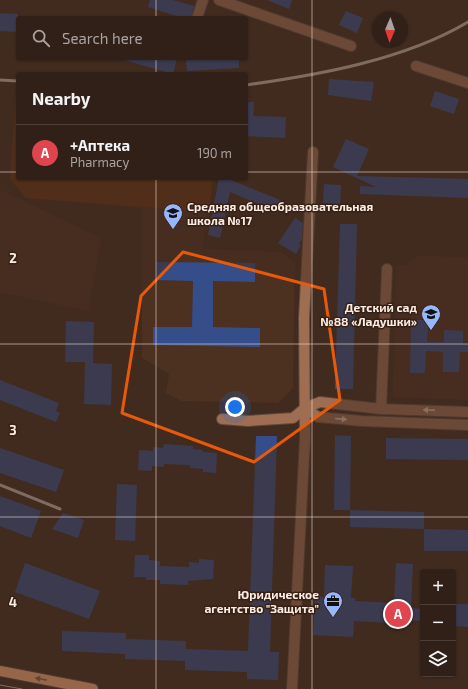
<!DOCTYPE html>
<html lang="en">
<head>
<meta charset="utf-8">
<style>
	:root { --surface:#312017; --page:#3d2d24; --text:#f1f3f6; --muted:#a8a3a1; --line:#4c3e36; --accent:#bca0f2 }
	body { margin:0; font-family:"Exo 2",sans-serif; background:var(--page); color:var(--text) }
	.controls { position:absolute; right:12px; bottom:12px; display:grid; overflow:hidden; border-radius:4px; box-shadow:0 1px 3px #0004 }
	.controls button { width:36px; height:36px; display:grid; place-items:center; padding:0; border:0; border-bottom:1px solid var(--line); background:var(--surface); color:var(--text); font:20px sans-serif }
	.compass { position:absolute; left:372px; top:12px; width:36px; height:36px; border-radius:50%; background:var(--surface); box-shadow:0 1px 3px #0004; rotate:182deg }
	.you { position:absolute; left:235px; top:407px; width:14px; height:14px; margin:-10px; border:3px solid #fff; border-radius:50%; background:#1a73e8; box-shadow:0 0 0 6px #1a73e833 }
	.badge { display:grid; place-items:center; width:26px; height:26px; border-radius:50%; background:var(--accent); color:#fff; font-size:13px; font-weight:700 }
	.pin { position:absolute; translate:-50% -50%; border:2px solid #fff; box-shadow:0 1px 4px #0006 }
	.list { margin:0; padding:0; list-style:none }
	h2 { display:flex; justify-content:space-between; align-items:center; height:52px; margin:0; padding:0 16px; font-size:17px }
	h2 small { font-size:13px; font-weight:400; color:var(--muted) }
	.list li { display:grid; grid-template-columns:26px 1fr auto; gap:12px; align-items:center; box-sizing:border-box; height:56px; padding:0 16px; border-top:1px solid var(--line) }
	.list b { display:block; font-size:15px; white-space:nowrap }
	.list p { margin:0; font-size:13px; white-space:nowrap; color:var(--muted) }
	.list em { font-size:13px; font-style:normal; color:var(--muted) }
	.icon { flex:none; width:22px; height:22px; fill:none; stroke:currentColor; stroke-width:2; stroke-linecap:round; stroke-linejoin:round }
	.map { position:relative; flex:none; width:468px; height:689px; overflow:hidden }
	.search { position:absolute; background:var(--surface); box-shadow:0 1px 3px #0004; left:16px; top:16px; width:232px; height:44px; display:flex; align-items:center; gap:10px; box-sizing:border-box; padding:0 14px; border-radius:4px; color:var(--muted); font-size:15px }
	.panel { position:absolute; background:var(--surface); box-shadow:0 1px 3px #0004; left:16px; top:72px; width:232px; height:108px; border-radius:4px }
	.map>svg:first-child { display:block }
</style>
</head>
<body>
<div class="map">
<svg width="468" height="689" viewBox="0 0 468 689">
	<rect width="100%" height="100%" fill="#412b1f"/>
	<path fill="#4c3020" d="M 16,93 L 18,93 L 18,178 L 213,178 L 202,249 L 281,252 L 295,263 L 293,388 L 278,403 L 181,401 L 166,393 L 169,374 L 142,358 L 142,208 L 26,198 L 10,179 Z
		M 0,190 L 101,238 L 88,311 L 0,292 Z
		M 419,256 L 468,257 L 468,400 L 393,397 L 396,265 L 406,265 Z"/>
	<path fill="#623112" d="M 16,93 L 18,93 L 18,178 L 213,178 L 209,212 L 26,198 L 10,179 Z"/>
	<path fill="#354d89" d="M 150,0 L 173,0 L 194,6 L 191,18 L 183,18 L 148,7 Z
		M 267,0 L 292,0 L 289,9 Z
		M 346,11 L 363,18 L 357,33 L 339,25 Z
		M 0,13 L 18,14 L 18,32 L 0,31 Z
		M 124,58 L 177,58 L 173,74 L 124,60 Z
		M 239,58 L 239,68 L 187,71 L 186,60 Z
		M 329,79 L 374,82 L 371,101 L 328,95 Z
		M 435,91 L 459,99 L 454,114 L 430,106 Z
		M 246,102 L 254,102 L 253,116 L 286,117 L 285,138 L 246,136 Z
		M 346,139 L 369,149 L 357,176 L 468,179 L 468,198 L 360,194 L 360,186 L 376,187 L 333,167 Z
		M 219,178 L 226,178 L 280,200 L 275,211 L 230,192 L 220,238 L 208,235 Z
		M 324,184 L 341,185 L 340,204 L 323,203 Z
		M 295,218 L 303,223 L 302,239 L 299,244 L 301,245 L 296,254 L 278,243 Z
		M 340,224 L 357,224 L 353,389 L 335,389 Z
		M 156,262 L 255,263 L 255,282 L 213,281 L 213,327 L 260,328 L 260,347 L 153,345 L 153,327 L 192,327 L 193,281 L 156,280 Z
		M 411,320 L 428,320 L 427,342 L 444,342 L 444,330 L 463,331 L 463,344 L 468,344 L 468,352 L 460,352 L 459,372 L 443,372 L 443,352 L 426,351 L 425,373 L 410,373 Z
		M 66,321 L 94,322 L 93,363 L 112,364 L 111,405 L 84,404 L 85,362 L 65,362 Z
		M 0,380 L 59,403 L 56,411 L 60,413 L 56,422 L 0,400 Z
		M 335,435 L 351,436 L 350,510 L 334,510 Z
		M 256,436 L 277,436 L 270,652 L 279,652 L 278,680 L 247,679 L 247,672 L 185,670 L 185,661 L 125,659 L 125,654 L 62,651 L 62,631 L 126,633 L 126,639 L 186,641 L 186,649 L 248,651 Z
		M 386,438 L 468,439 L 468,460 L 386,459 Z
		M 164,444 L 193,446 L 193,449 L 203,450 L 203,452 L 217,453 L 216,473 L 203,472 L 203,469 L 190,468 L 190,465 L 164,464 L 164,467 L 152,466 L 152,471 L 138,470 L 139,450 L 153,451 L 153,447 L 163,448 Z
		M 0,448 L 64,470 L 56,492 L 0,473 Z
		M 117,484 L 137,485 L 135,541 L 115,540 Z
		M 0,496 L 41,511 L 31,538 L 0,526 Z
		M 350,510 L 424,512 L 424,529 L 350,527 Z
		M 63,513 L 84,520 L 78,538 L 52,529 Z
		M 424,529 L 468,530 L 468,551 L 424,551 Z
		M 135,555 L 149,555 L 149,560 L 160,561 L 160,566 L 189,567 L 189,562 L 199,563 L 199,559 L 214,560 L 213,579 L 188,581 L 188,585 L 160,584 L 160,580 L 146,580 L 146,577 L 134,577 Z
		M 25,563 L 100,591 L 89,619 L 15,592 Z
		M 396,563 L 413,564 L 411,608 L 423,609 L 423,621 L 388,619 L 388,623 L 354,621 L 353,637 L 313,635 L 315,596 L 324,597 L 325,565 L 353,566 L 351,598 L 355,598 L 355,601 L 394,603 Z
		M 453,604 L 468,604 L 468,627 L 453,626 Z"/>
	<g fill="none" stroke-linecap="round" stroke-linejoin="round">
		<defs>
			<path id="minor" d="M 219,0 L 351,46
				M 197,18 L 203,0
				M 416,66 L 468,83
				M 305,408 L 318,417 L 362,421 L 468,425
				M 381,409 L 387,269
				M 222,419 L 248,421 L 293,418 L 305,408 L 320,402 L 381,409 L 468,412
				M 292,689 L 305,438 L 304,318 L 313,152"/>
			<path id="major" d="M 0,671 L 93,689"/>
		</defs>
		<use href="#minor" stroke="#5f4a3e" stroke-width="12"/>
		<use href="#major" stroke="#5f4a3e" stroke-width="12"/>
		<use href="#minor" stroke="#9e6d52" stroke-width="10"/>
		<use href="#major" stroke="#fdae80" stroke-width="10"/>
		<path stroke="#c9b8af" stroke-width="1" d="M 0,685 L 22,689"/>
		<path stroke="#c9b8af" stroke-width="3" d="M 0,80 L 18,81
			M 246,85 C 318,75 404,60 468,22
			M 0,485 L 60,509"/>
	</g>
	<defs><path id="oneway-solid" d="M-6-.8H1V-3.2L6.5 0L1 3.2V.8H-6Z"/></defs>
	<g fill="#dec5b8">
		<use href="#oneway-solid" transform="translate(429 410) rotate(-178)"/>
		<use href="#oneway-solid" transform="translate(341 419) rotate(5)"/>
	</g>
	<use fill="#906045" href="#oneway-solid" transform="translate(41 679) rotate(-169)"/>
	<path d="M0 0H468V689H0ZM 183,252 L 324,289 L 340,400 L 254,462 L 122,413 L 141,296 Z" fill="#412b1f" fill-opacity=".55" fill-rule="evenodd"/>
	<path fill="none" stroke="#e8590c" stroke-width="3" stroke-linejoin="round" d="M 183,252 L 324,289 L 340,400 L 254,462 L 122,413 L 141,296 Z"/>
	<path fill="none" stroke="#faebe3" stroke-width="1" stroke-opacity="0.55" d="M 156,0 L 156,18M 312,0 L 312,689M 156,58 L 156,74M 0,172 L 18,172M 246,172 L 468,172M 156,178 L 156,689M 0,344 L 468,344M 0,517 L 468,517"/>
	<defs>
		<symbol id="school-pin" viewBox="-11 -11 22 30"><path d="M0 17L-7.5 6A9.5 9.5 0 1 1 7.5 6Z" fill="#97b6fd" stroke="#372115"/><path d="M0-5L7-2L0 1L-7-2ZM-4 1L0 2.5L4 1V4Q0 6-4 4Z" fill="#111"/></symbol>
		<symbol id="office-pin" viewBox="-11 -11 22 30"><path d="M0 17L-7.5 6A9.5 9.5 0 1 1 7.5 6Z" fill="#97b6fd" stroke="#372115"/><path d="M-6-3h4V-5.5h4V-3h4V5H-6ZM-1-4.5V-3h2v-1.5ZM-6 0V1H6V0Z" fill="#111"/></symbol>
	</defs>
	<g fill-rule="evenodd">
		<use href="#school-pin" x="162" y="202" width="22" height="30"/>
		<use href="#school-pin" x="420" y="303" width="22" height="30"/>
		<use href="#office-pin" x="322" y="590" width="22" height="30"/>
	</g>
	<g text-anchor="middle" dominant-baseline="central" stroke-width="3" stroke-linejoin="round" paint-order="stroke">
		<g font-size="12" font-weight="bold" fill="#faebe3" stroke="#372115" text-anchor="end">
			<text x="187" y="206" text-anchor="start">Средняя общеобразовательная<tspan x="187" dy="14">школа №17</tspan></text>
			<text x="417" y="307">Детский сад<tspan x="417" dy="14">№88 «Ладушки»</tspan></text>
			<text x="319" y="594">Юридическое<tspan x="319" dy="14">агентство "Защита"</tspan></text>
		</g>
	</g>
	<g font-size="13" text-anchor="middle" font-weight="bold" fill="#faebe3" stroke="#372115" stroke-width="3" stroke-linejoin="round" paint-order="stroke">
		<text x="13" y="263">2</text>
		<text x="13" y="435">3</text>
		<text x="13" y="607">4</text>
	</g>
</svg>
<div class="controls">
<button>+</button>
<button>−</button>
<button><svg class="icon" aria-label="layers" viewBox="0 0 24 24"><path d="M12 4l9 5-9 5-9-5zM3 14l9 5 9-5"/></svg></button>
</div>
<svg class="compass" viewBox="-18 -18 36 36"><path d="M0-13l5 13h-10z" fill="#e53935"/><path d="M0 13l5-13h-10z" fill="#a8a3a1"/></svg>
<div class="you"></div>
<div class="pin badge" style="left:398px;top:614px;background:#e0444e">A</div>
<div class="search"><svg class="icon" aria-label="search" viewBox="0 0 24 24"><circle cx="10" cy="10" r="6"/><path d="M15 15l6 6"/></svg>Search here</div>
<section class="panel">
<h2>Nearby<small></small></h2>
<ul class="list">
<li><span class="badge" style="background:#e0444e">A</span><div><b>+Аптека</b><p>Pharmacy</p></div><em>190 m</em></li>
</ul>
</section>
</div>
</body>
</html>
